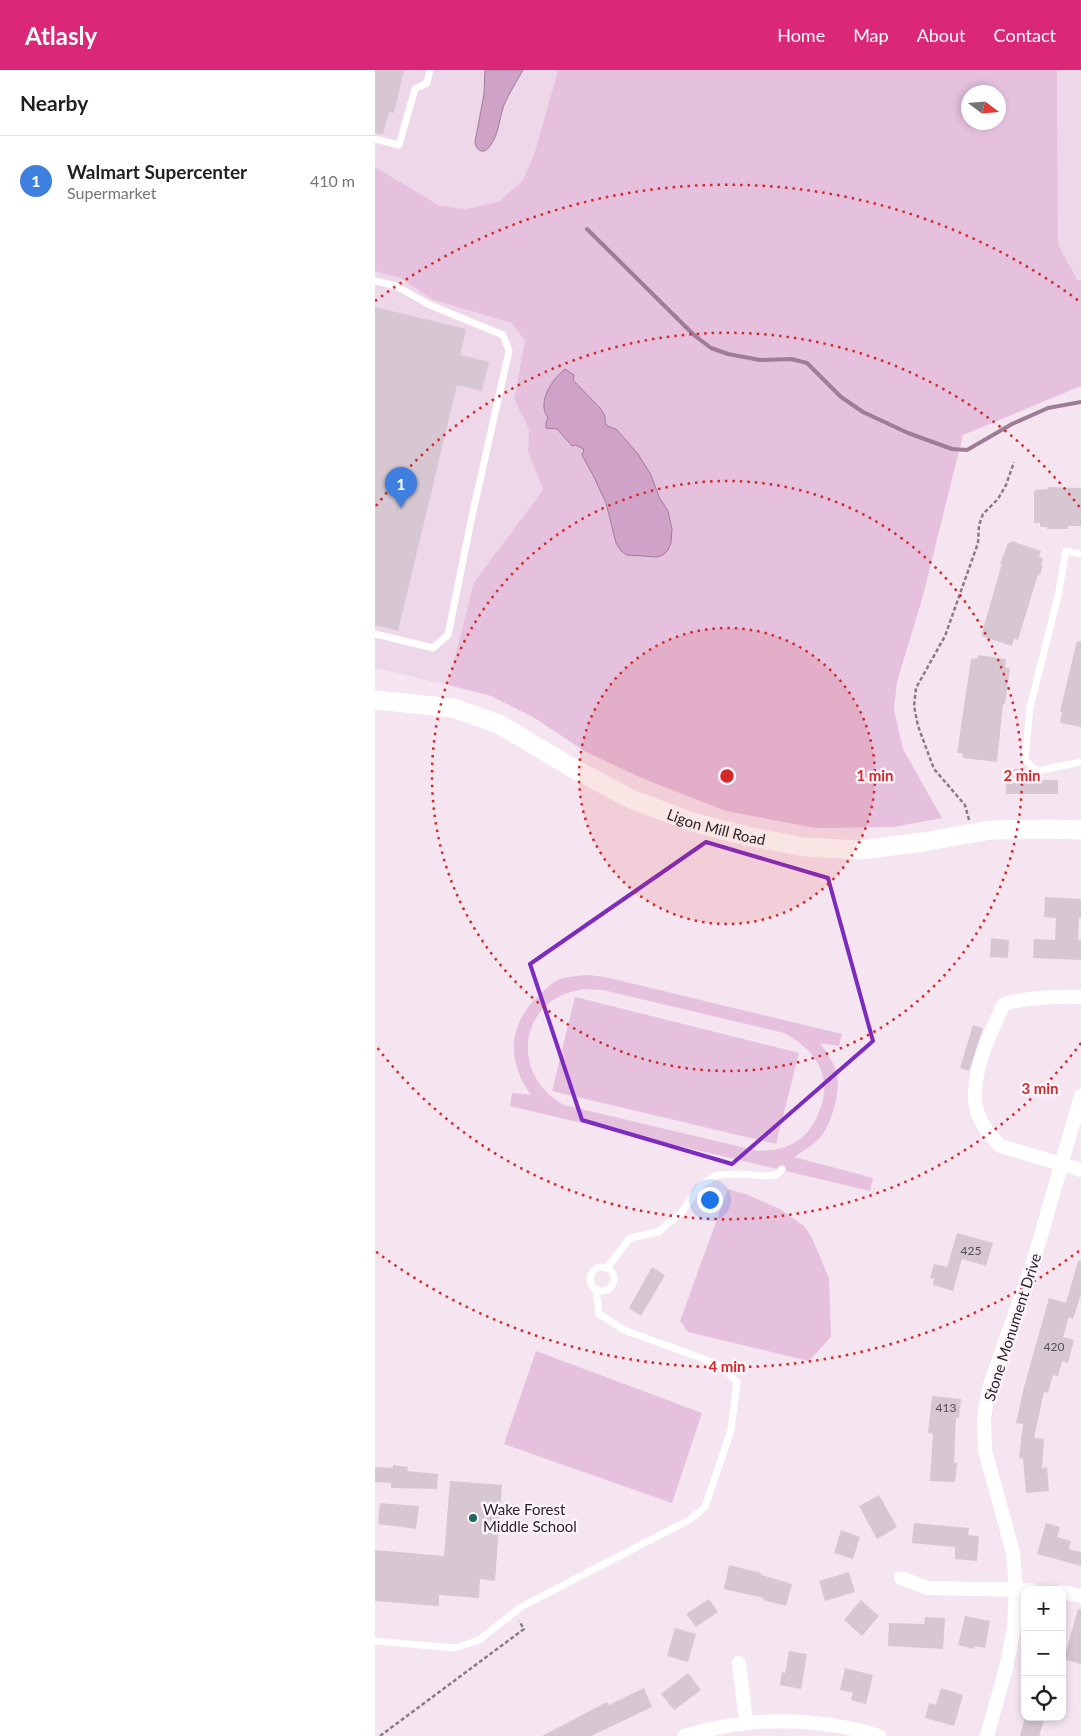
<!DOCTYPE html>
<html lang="en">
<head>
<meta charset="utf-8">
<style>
	:root { --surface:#fff; --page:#f6f6f6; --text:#202124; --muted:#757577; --line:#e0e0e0; --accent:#db2777 }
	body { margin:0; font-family:Lato,sans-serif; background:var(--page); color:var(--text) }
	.controls { position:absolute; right:15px; bottom:15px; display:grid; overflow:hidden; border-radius:10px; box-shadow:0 2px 8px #0003 }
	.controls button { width:45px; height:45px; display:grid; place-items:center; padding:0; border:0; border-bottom:1px solid var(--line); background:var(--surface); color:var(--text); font:25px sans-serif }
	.compass { position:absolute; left:586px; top:15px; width:45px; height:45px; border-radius:50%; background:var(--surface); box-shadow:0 2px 8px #0003; rotate:106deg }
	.you { position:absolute; left:334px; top:1129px; width:18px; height:18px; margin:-12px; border:4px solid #fff; border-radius:50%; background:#1a73e8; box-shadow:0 0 0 8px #1a73e833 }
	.badge { display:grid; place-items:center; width:32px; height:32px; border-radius:50%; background:var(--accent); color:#fff; font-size:16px; font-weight:700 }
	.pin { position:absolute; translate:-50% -41px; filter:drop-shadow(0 1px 2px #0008) }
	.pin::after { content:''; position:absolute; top:26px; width:18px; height:15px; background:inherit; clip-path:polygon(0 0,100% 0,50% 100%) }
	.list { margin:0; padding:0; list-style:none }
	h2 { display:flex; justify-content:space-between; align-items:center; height:65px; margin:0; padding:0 20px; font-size:21px }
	h2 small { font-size:16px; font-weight:400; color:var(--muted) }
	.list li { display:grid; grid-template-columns:32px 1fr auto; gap:15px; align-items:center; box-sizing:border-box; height:90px; padding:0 20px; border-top:1px solid var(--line) }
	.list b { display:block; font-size:19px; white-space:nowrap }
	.list p { margin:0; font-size:16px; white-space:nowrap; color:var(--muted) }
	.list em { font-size:16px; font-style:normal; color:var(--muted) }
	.icon { flex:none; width:28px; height:28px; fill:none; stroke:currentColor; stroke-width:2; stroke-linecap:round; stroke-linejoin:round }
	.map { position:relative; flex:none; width:706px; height:1666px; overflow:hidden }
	header { display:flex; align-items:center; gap:30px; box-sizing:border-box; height:70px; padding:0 25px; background:var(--accent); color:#fff }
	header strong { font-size:24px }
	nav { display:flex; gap:28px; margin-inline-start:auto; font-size:18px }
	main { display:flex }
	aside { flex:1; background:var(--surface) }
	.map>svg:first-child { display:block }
</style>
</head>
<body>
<header>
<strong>Atlasly</strong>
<nav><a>Home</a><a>Map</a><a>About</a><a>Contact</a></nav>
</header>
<main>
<aside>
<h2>Nearby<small></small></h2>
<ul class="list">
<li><span class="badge" style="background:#3f7fe0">1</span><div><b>Walmart Supercenter</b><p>Supermarket</p></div><em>410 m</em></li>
</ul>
</aside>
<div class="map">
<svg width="706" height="1666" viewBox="0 0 706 1666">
	<rect width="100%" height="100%" fill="#f5e5f1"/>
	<path fill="#edd7e8" d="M 0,0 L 183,0 L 159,85 L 150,271 L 139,329 L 154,359 L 153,381 L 168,420 L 99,512 L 73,615 L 0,598 Z
		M 682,0 L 706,0 L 706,210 L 704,210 L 683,175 Z"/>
	<path fill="#e5c1de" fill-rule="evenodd" d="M 183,0 L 682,0 L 683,175 L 703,210 L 706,210 L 706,316 L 588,365 L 548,526 L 522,612 L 519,640 L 528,679 L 567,748 L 519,757 L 440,758 L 351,741 L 269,709 L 211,682 L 158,647 L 116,626 L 73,615 L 99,512 L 168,420 L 153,381 L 154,359 L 139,329 L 150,271 L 137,253 L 56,229 L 26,208 L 0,201 L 0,97 L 65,136 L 91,139 L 124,132 L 148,110 L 159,85 ZM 594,22 L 624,22 L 624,52 L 594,52 ZM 184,304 L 199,305 L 198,310 L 225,338 L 232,356 L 276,405 L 284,427 L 293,441 L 297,459 L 296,473 L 293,480 L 282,487 L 252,485 L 246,481 L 241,473 L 231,433 L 219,407 L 207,385 L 209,379 L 200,375 L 197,376 L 182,359 L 171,353 L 173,348 L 169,330 Z
		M 213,905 L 230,907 L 467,964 L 464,976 L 445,973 C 451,982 457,990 461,1000 C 467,1018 457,1055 444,1069 C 436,1076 427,1082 419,1087 L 498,1108 L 495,1121 L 135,1036 L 137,1023 L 156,1025 C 131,990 133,955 164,925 C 170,920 176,913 183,910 C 192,906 203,906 213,905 ZM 209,919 L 228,920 L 409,963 C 441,980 459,1007 444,1042 C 439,1055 430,1068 417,1074 C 406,1080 395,1080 383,1081 L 189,1035 C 133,1004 144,927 209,919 Z
		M 200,927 L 424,983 L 401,1074 L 177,1021 Z
		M 353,1119 L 373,1125 L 405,1139 L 429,1156 L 436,1166 L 454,1208 L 456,1267 L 434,1291 L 313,1262 L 305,1251 Z
		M 161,1281 L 327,1343 L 297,1433 L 129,1374 Z"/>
	<path fill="#d0a2c7" stroke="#9e7c98" d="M 110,0 L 148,0 C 142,11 134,23 129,35 C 124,48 124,65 115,76 C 109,85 101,81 100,72 L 109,24 Z
		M 190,299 L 199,305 L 198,310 L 225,338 L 230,346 L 230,352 L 232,356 L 241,359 L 263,384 L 276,405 L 284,427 L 293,441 L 297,459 L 296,473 L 293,480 L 288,485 L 282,487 L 252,485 L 246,481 L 241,473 L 231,433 L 219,407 L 207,385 L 209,379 L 200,375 L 197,376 L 182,359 L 171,358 L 171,353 L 173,348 C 171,344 169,341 169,337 C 168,323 180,307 190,299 Z"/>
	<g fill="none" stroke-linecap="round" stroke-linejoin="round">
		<path stroke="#9e7c98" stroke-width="4" d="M 212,159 L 319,265 L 336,278 L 353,284 L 385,290 L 416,289 L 432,293 L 466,327 L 488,342 L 533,363 L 577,379 L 592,380 L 637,354 L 673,338 L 706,332"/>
	</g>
	<path fill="#d6c7d3" d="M 0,0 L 29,0 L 19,43 L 14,42 L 8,64 L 0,63 Z
		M 0,237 L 91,259 L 85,285 L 114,292 L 107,321 L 82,315 L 23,561 L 0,555 Z
		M 673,417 L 706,418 L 706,456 L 693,456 L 693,459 L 672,459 L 672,457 L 665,457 L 665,453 L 659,453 L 659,422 L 660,420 L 673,419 Z
		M 637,471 L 666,481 L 664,487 L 668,488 L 666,495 L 668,495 L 665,505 L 663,504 L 643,570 L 639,569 L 637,576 L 606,566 L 627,494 L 625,494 L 633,473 L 636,473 Z
		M 702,571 L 706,572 L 706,657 L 685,653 L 687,642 L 685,641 Z
		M 603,585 L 631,589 L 630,597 L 635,598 L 630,634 L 628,634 L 622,692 L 588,688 L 587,683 L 582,683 L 596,589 L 603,588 Z
		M 644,699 L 644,710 L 683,710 L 683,724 L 631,724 L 630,700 Z
		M 670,827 L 706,829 L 706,848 L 704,847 L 703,870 L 706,870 L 706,890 L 658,888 L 659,869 L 680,870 L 681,848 L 669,847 Z
		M 616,868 L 634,870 L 633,888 L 615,887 Z
		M 598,955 L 608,958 L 594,1001 L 585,998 Z
		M 582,1163 L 618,1173 L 611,1196 L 587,1189 L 578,1221 L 558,1215 L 559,1209 L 555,1208 L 559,1194 L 572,1197 Z
		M 703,1191 L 706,1191 L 706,1227 L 705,1227 L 698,1249 L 694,1247 L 688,1267 L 699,1270 L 693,1293 L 687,1291 L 683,1306 L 678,1305 L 673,1323 L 669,1322 L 659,1368 L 669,1369 L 667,1398 L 672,1397 L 674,1421 L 651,1423 L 648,1389 L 644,1388 L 648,1354 L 641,1353 L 649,1317 L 674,1228 L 691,1233 Z
		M 277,1197 L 290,1205 L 266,1246 L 254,1238 Z
		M 557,1326 L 586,1329 L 584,1348 L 581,1348 L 579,1393 L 582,1393 L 580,1412 L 555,1411 L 558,1364 L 553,1363 Z
		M 18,1395 L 33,1397 L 32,1401 L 63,1404 L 62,1419 L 16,1418 L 16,1413 L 0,1412 L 0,1397 L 18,1398 Z
		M 75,1411 L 127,1415 L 120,1511 L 105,1509 L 104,1528 L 64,1525 L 64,1536 L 0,1531 L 0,1480 L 69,1486 Z
		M 504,1425 L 522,1457 L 502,1469 L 484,1436 Z
		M 5,1433 L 44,1436 L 41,1459 L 3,1454 Z
		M 539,1453 L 594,1458 L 593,1465 L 604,1466 L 602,1491 L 580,1489 L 580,1477 L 537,1473 Z
		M 671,1453 L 685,1457 L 682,1467 L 696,1471 L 694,1479 L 706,1482 L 706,1496 L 662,1484 Z
		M 466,1460 L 485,1467 L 478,1489 L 459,1483 Z
		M 354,1495 L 386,1503 L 386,1505 L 417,1514 L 411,1536 L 388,1530 L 389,1528 L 349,1519 Z
		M 474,1502 L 480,1522 L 450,1531 L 444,1511 Z
		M 334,1529 L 343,1542 L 321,1557 L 311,1544 Z
		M 486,1530 L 504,1546 L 487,1566 L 469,1550 Z
		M 703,1539 L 706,1540 L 706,1594 L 689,1589 Z
		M 590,1546 L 615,1551 L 610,1578 L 600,1576 L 599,1579 L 583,1575 Z
		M 550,1547 L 570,1548 L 568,1579 L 513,1576 L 514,1553 L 549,1554 Z
		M 300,1558 L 321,1564 L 313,1592 L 292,1586 Z
		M 414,1581 L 432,1584 L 426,1619 L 405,1615 L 407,1602 L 410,1603 Z
		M 470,1598 L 498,1605 L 491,1634 L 476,1630 L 478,1623 L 465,1620 Z
		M 313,1603 L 326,1620 L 299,1640 L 286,1624 Z
		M 269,1618 L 277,1637 L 216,1666 L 167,1666 L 232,1632 L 234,1635 Z
		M 566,1618 L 588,1625 L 579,1656 L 550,1648 L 554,1633 L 561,1635 Z
		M 650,1647 L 670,1647 L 664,1666 L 645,1666 Z"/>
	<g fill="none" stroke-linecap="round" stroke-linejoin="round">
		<path stroke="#877c84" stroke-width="2.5" stroke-dasharray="4 2.5" stroke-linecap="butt" d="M 594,750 L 590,735 L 559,699 L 543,656 L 539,636 L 541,618 L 570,566 L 603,473 L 604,455 L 608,444 L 623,429 L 631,415 L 639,392
			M 5,1666 L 149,1559 L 144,1551"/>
		<path stroke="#fff" stroke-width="7" d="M 0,69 L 24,75 L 40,19 L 52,13 L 55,0
			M 0,211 L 21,216 L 55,235 L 128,265 L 134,281 L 97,446 L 73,565 L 58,578 L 0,564
			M 706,484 L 691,481 L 683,526 L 655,637 L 650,690 L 662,701 L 706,692
			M215 1209a12 12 0 1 1 24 0a12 12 0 1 1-24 0Z
			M 232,1198 L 255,1168 L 283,1162 L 306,1143 L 326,1115 L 342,1105 L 366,1104 L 391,1106 L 401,1105 L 407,1099
			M 0,1571 L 80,1578 L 104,1570 L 146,1537 L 314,1450 L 330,1437 L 356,1360 L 362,1312 L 345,1295 L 249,1260 L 224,1244 L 221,1220"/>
		<path stroke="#fff" stroke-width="14" d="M 706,927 C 679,926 654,927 629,934 C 615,963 595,1005 601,1037 C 604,1052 615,1066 626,1076 L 706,1100
			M 526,1508 L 552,1518 L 656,1520
			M 687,1522 L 706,1526
			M 364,1593 L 371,1652
			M 309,1666 C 373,1647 440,1646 504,1666
			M 612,1666 L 631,1598 L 639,1558 L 641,1519 L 638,1483 L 610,1380 L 609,1348 L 614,1318 L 660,1186 L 706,1026"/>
		<path stroke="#fff" stroke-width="19" id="s1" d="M 0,630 L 78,638 L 124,654 L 196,697 L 256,729 L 317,752 L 372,766 L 429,777 L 486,780 L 548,772 L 616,760 L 674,759 L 706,760"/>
	</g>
	<path fill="none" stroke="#7b2cbf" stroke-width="4" stroke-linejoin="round" d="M 331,772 L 453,808 L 498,971 L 357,1094 L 207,1050 L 155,894 Z"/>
	<circle cx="352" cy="706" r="148" fill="#d62828" fill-opacity=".12"/>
	<g fill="none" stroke="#d62828" stroke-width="2.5" stroke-dasharray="2.5 5">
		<circle cx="352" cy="706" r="148"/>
		<circle cx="352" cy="706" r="295"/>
		<path d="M706 973A443 443 0 0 1 1 976M1 436A443 443 0 0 1 706 439"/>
		<path d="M704 1181A591 591 0 0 1 0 1181M0 231A591 591 0 0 1 704 231"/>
	</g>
	<circle fill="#1e675e" stroke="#fef5fc" stroke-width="2" cx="98" cy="1448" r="5"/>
	<g text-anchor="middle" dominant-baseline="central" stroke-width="5" stroke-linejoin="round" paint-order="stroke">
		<g font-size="12" fill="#564e54">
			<text x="596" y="1180">425</text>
			<text x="679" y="1276">420</text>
			<text x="571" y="1337">413</text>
		</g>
		<g font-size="15" fill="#2b2529" stroke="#fef5fc">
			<text stroke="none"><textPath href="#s1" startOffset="369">Ligon Mill Road</textPath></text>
			<text transform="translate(637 1257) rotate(-72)">Stone Monument Drive</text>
		</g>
		<g font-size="15" fill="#2b2529" stroke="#fef5fc" text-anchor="start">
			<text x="108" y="1439">Wake Forest<tspan x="108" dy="17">Middle School</tspan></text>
		</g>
	</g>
	<circle cx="352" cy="706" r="8" fill="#d62828" stroke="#fef5fc" stroke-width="2.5"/>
	<g font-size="15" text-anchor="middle" font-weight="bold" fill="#d62828" stroke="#fef5fc" stroke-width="5" stroke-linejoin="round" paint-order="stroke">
		<text x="500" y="711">1 min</text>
		<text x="647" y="711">2 min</text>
		<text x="665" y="1024">3 min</text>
		<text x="352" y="1302">4 min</text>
	</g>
</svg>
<div class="controls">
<button>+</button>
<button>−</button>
<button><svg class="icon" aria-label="locate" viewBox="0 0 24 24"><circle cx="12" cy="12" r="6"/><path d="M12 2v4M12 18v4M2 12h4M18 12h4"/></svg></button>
</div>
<svg class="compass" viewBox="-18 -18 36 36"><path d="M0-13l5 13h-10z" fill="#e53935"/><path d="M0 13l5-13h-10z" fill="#757577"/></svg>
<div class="you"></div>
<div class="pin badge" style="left:26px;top:438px;background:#3f7fe0">1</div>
</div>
</main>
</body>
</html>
